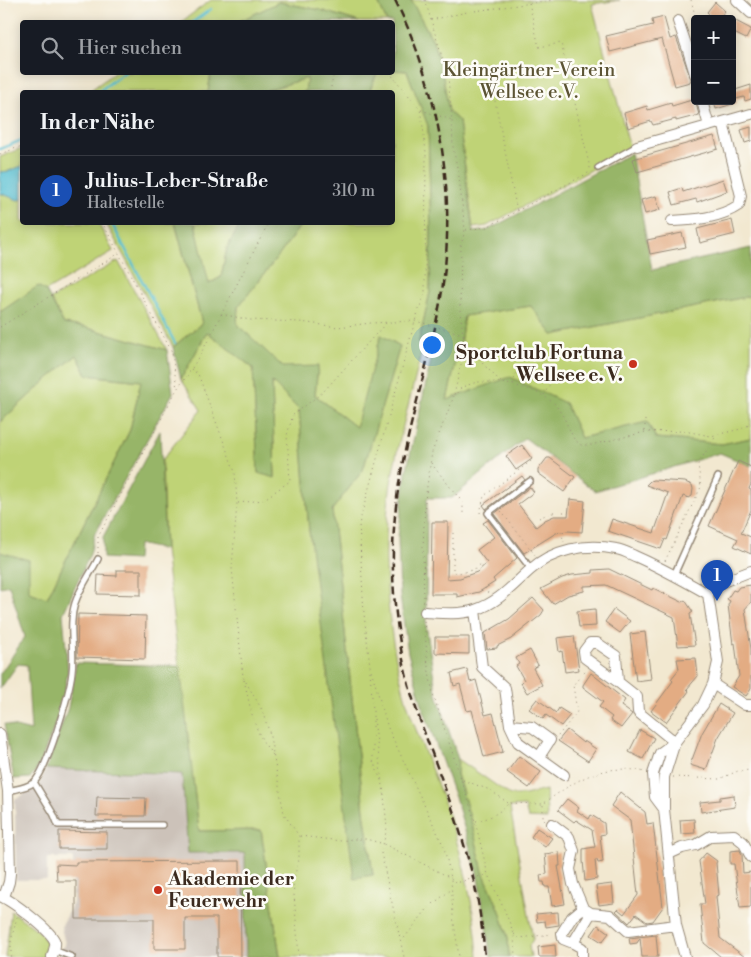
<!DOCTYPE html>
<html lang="de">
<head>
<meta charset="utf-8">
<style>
	:root { --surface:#171b24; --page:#242831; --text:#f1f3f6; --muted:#9ea1a6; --line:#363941; --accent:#c8321e }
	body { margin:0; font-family:"Libre Bodoni",serif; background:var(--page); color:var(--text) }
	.controls { position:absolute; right:15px; top:15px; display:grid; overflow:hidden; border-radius:5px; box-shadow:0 2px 12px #0003 }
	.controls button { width:45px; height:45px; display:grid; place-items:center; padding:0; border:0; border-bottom:1px solid var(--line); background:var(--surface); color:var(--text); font:25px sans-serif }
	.you { position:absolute; left:431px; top:344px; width:18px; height:18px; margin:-12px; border:4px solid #fff; border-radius:50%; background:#1a73e8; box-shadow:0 0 0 8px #1a73e833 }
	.badge { display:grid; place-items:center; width:32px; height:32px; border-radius:50%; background:var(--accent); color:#fff; font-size:16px; font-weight:700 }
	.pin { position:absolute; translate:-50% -41px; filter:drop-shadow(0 1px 2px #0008) }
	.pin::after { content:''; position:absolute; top:26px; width:18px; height:15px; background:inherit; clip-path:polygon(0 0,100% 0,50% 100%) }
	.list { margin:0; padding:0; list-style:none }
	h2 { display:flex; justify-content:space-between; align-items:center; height:65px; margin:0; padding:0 20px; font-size:21px }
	h2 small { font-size:16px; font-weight:400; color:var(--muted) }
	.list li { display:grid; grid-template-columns:32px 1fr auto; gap:15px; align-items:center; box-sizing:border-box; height:70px; padding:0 20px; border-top:1px solid var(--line) }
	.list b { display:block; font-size:19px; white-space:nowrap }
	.list p { margin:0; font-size:16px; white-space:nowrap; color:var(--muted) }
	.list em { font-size:16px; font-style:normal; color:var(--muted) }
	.icon { flex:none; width:28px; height:28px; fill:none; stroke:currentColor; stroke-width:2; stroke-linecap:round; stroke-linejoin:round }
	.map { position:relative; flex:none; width:751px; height:957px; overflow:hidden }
	.search { position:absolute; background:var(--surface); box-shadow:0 2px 12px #0003; left:20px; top:20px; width:375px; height:55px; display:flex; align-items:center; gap:12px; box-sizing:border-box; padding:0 18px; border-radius:5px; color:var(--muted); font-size:19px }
	.panel { position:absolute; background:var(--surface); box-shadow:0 2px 12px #0003; left:20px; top:90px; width:375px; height:135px; border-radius:5px }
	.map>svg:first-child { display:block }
</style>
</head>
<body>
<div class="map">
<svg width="751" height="957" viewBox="0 0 751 957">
	<rect width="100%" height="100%" fill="#fdfcf7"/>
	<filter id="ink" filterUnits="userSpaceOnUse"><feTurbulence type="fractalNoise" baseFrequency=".02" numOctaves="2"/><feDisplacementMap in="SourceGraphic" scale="10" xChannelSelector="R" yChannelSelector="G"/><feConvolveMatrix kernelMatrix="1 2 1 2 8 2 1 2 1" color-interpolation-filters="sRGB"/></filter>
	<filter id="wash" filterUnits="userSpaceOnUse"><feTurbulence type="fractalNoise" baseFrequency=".0096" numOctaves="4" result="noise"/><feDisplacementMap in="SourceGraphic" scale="20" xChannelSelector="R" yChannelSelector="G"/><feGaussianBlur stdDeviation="1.12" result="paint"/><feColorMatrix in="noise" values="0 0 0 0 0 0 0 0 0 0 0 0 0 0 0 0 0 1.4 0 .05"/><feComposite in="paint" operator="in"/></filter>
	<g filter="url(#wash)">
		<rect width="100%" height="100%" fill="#f2e8d0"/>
		<path fill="#ccc2b9" d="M 46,769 L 182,773 L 188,853 L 245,853 L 246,957 L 58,957 L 65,944 L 61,927 L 73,903 L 73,858 L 47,858 L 47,880 L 16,880 L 15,800 L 39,785 Z"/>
		<path fill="#bfd376" stroke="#7d7e4a" d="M 211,0 L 377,0 L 387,22 L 359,22 L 320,10 L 279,2 L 238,22 L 181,22 Z
			M 411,0 L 620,0 L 592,4 L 630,149 L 487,226 L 473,228 L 459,121 L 449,112 L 443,77 L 433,41 Z
			M 393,70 L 407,71 L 428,125 L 431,232 L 430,292 L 419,341 L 421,354 C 411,397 398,440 391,483 C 381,545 386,624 402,685 C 413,730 435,773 449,817 C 464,862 475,909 478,957 L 280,957 L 261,830 L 199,831 L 165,550 L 162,460 L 201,410 L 181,379 L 207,332 L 253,368 L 258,473 L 275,477 L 272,381 L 299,410 L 309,531 L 373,875 L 364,811 L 332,510 L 363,470 L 400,346 L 381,335 L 357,428 L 315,395 L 318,367 L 283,368 L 237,324 L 238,307 L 280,254 L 302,223 L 392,222 L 392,92 L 369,92 L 377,73 L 392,72 Z
			M 114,73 L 114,72 L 211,73 L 208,92 L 88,92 Z
			M 307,78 L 305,92 L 261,92 Z
			M 22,148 L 22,166 L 9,171 L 0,172 L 0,157 Z
			M 0,193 L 18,199 L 22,199 L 22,222 L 98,223 L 113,251 L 46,291 L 38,287 L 0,312 Z
			M 106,223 L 175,223 L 202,323 L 173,347 Z
			M 195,223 L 241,223 L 227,248 L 221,277 L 208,284 Z
			M 118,261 L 167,350 L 84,327 L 64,324 L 51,299 Z
			M 751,296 L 751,438 L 722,444 L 656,438 L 647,422 L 581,438 L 565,403 L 447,400 L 460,344 L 464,316 L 531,306 L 553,335 Z
			M 77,355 L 87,375 L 141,381 L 130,430 L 47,598 L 29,592 L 0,552 L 0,422 L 50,377 Z
			M 458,759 L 510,795 L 525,795 L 546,790 L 547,819 L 528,818 L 525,806 L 510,807 L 533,939 L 529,946 L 531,957 L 509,957 L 508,938 L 500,911 L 483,872 L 472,824 L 457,774 Z
			M 11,911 L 40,932 L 46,942 L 44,957 L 5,957 Z"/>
		<path fill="#97b567" stroke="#697042" d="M 377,0 L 411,0 L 433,41 L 443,77 L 449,112 L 459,121 L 473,232 L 488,230 L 631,153 L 652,270 L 751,248 L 751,296 L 553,335 L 531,306 L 464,316 L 460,344 L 447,400 L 510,377 L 565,403 L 581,438 L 647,422 L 656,438 L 722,444 L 751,438 L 751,466 L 720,453 L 595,491 L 525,438 L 452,498 L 427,498 L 426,625 L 436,691 L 458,759 L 457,774 L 472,824 L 483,872 L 500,911 L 508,938 L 509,957 L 491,957 L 477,872 L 457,803 L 423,708 L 408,653 L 400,596 L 398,537 L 406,473 L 431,360 L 419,341 L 430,292 L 431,232 L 428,126 L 407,71 L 393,70 L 392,22 L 387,22 Z
			M 279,2 L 320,10 L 359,22 L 238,22 Z
			M 211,73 L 211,72 L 377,73 L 369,92 L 305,92 L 307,78 L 261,92 L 208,92 Z
			M 175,222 L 195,223 L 209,284 L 221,277 L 227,248 L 241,223 L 302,223 L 280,254 L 238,307 L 237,324 L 283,367 L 318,366 L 315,395 L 356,427 L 381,335 L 400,346 L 363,470 L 332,510 L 364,811 L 373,875 L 354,878 L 309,531 L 299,410 L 272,382 L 275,478 L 258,473 L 253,368 L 207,332 L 181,379 L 173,347 L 202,323 Z
			M 38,286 L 46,291 L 64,324 L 84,327 L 167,350 L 173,393 L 95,533 L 90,554 L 63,614 L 68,671 L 62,707 L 39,766 L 30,778 L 14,779 L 4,724 L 31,731 L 27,665 L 18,664 L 0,689 L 0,674 L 25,637 L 9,585 L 0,587 L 0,552 L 29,560 L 29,592 L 47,598 L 130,430 L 141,381 L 87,375 L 77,355 L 50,377 L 0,422 L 0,312 Z
			M 160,431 L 165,550 L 138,544 L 137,560 L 103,558 L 103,537 Z
			M 76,663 L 180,666 L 199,831 L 261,830 L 280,957 L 246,957 L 245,853 L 188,853 L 182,774 L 46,769 L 68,708 Z"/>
		<path fill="#56bfd2" stroke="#487478" d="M 22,166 L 22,199 L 18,200 L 0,193 L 0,172 L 9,171 Z"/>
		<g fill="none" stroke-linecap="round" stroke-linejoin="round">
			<path stroke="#56bfd2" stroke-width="2.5" d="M 193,22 L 211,9
				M 98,92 L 125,72
				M 0,149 L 22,140
				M 111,222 L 175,343"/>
		</g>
		<g id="blocks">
			<path fill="#e3ac83" d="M 715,2 L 725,11 L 718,19 L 714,19 L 707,12 Z
				M 664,17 L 670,39 L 676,37 L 691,79 L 690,82 L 675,86 L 662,39 L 610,52 L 606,36 L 653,25 L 652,20 Z
				M 732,19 L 751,29 L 746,39 L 732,32 Z
				M 751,85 L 751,99 L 745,101 L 744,97 L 732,100 L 732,91 Z
				M 695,99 L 699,115 L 676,121 L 676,119 L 653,125 L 651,121 L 628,128 L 624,113 L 647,106 L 648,110 L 671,103 L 672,106 Z
				M 714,101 L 736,101 L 736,103 L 716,109 Z
				M 751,127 L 751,141 L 745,143 L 741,130 Z
				M 714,136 L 718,149 L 637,172 L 633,159 Z
				M 723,179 L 727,191 L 697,202 L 696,199 L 674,205 L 670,192 L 682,188 L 683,192 Z
				M 656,196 L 660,210 L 645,214 L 641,200 Z
				M 732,220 L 735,234 L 700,243 L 697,229 Z
				M 682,233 L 686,247 L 650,254 L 647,240 Z
				M 522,445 L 532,459 L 516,470 L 506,456 Z
				M 547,458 L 550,458 L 575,477 L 564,492 L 538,473 L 538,470 Z
				M 738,461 L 751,467 L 751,484 L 749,489 L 751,490 L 751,510 L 741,533 L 751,537 L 751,554 L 734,546 L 738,539 L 709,526 Z
				M 522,476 L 525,480 L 486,509 L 483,505 Z
				M 653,480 L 685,482 L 692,485 L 693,489 L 692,496 L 689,498 L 683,496 L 667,540 L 665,539 L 661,549 L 608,531 L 612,519 L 654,533 L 668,493 L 646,485 L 650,481 Z
				M 530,487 L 534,492 L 518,504 L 536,527 L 545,520 L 554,516 L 568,516 L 570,499 L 585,501 L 582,532 L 567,531 L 556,533 L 524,553 L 494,514 Z
				M 488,520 L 517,558 L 493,579 L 495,582 L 479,592 L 457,597 L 457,594 L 431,594 L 432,522 L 448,522 L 447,579 L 460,578 L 477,572 L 487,563 L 477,550 L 494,537 L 483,523 Z
				M 609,569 L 652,590 L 653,588 L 682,602 L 685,600 L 693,612 L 690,614 L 695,645 L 678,646 L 674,617 L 606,585 L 584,586 L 584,591 L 568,595 L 553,604 L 541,589 L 562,578 L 572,575 L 593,573 L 593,570 Z
				M 117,570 L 141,570 L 141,595 L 97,594 L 98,575 L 117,576 Z
				M 751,585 L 751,602 L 745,609 L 751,649 L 751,689 L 746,696 L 732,687 L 739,676 L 735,643 L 733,644 L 728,605 L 730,601 L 727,599 L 733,590 L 736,591 L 739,587 Z
				M 533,598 L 544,610 L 541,615 L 511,639 L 497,646 L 497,648 L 487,649 L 485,633 L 509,619 Z
				M 595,609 L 596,626 L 579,627 L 577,611 Z
				M 614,609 L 630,621 L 620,633 L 605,622 Z
				M 78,614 L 146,616 L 145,659 L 77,657 Z
				M 645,632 L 651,679 L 636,681 L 630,634 Z
				M 574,636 L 579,670 L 565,672 L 562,651 L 559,652 L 557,638 Z
				M 435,637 L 469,637 L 469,654 L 435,653 Z
				M 530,650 L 538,665 L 533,668 L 542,685 L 527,693 L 521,683 L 524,680 L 516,666 L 519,664 L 516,658 Z
				M 696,658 L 698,676 L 687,689 L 689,691 L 666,722 L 651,711 L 673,681 L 671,679 L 679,669 L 677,659 Z
				M 467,669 L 470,682 L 476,680 L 485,715 L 493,713 L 503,752 L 484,757 L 472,710 L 467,711 L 460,684 L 454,686 L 451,673 Z
				M 591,673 L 625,700 L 621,706 L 632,714 L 621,728 L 610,720 L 612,717 L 599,707 L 603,702 L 583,687 L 583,685 Z
				M 537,699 L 556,713 L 559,708 L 570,715 L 561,726 L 546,715 L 543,719 L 529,709 Z
				M 719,704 L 733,713 L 718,738 L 706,770 L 690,765 L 702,733 Z
				M 567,730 L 583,743 L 584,741 L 596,749 L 588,761 L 558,741 Z
				M 640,730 L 654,738 L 643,759 L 629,752 Z
				M 519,756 L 541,772 L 529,788 L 507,772 Z
				M 620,792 L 645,812 L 647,824 L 653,823 L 663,907 L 653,921 L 647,922 L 636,914 L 629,923 L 616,911 L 618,909 L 624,914 L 638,895 L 630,820 L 611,806 Z
				M 734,795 L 735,807 L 701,812 L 700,802 L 720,800 L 720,797 Z
				M 97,797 L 146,798 L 145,816 L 96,816 Z
				M 567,799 L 579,808 L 577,811 L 589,819 L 591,815 L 604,823 L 605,834 L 600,835 L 603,862 L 598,863 L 597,860 L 595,860 L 597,879 L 585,881 L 583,861 L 583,849 L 595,847 L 592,830 L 576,820 L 574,822 L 558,810 Z
				M 694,819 L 695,833 L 681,834 L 680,820 Z
				M 537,828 L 552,838 L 545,847 L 531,837 Z
				M 59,831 L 107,832 L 107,849 L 59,849 Z
				M 740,850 L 742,855 L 743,873 L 751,872 L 751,907 L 740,908 L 734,864 L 730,864 L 730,851 Z
				M 559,852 L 560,866 L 558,866 L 565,904 L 552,906 L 549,887 L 545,887 L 544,882 L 541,882 L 540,875 L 547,874 L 545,854 Z
				M 706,853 L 717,861 L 716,863 L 719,895 L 716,896 L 720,938 L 745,957 L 721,957 L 704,943 L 700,904 L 705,904 L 699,861 Z
				M 240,861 L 241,957 L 217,957 L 217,918 L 185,918 L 185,949 L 154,949 L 154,919 L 76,919 L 76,881 L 57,881 L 56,864 L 76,865 L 76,862 Z
				M 612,884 L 614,903 L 599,905 L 596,886 Z
				M 558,912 L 559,925 L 546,927 L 545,921 L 537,922 L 536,914 Z
				M 598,925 L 609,933 L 602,942 L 591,935 Z
				M 656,935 L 658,957 L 642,957 L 640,938 L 637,943 L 630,944 L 629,938 Z
				M 555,945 L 556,957 L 539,957 L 538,947 Z"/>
		</g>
	</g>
	<g filter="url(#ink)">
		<use href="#blocks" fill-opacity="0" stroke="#968977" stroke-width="1"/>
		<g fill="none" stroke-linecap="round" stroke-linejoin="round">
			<defs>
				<path id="lane" d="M 598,168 L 637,146
					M 530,481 L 488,513 L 531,569
					M 674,575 L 718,477
					M 34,782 L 54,815 L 58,825 L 162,825
					M 8,791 C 15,789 26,788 33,783 C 47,772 70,691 72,672 C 75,649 68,625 75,603 C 80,588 91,573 98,559
					M 54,950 L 72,957"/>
				<path id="street" d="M 737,0 L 751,13
					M 678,21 L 688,50 L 695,74
					M 702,101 L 709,126
					M 637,146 L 751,114
					M 672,221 C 695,220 720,218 739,205 L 741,196 L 723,122
					M 708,594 L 715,585 L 751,571
					M 475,610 L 482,667 L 505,688 L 510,725 L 518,742 L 564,775
					M 425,612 C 441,613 459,615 475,610 C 498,603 513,585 530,570 C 553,549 586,543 616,549 C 623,550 630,554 637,557 C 662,568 685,581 708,594
					M 618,682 L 585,658 L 584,651 L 590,643 L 597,643 L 616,656 L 618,682 L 637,697 L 638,712 L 675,742
					M 713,684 L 745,705 L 751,705
					M 510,725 L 532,727 L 550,740 L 539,757
					M 0,734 L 8,791 L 10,874 L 9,882 L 4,897
					M 675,742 L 664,777 L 664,809 L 676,925 L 685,957
					M 664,809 L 655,797 L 653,774 L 660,753 L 675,742 L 703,705 L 713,684 L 718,662 L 708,594
					M 552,824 L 569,837 L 574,851 L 570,869 L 573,884 L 583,908 L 572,917 L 562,933 L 563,939 L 573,943
					M 669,854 L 682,848 L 696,845 L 711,836 L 734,835 L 743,842 L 751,857
					M 0,896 C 11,900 52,931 55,942 C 56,947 53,952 52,957
					M 583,908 L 591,913 L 610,915 L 628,931 L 676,925
					M 582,957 L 582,948 L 573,943 L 591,913"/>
			</defs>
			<use href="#lane" stroke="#968977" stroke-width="8"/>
			<use href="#street" stroke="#968977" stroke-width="12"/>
			<path stroke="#968977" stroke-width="1" stroke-dasharray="1 4" stroke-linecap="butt" d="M 425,0 L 448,77 L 452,120 L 453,147 L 459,177 L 465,230 L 461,245 L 460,312 L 465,347 L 454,395
				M 691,0 L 696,19
				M 529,3 L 539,47 L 561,43 L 591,172
				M 431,20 L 467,12 L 554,0
				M 389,72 L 420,109 L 423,127 L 426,152 L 425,292 L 415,321 L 359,524 L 364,614 L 370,666 L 388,728 L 444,847 L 451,878 L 453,916 L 459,957
				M 493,91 L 517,211
				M 330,92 L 334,72
				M 421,110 L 452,120
				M 0,154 L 22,146
				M 102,222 L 172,352 L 177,389
				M 466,230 L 487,227 L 590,172
				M 221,314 L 250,320 L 300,322 L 338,327 L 371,323 L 415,321 L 463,334 L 483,364 L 502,383
				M 0,327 L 118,254
				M 191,369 L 198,374 L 235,472 L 237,503 L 232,568 L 243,677 L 261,708 L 269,731 L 284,814 L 299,836 L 299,859 L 293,882 L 299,957
				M 513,384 L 516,372
				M 544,395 L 550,384
				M 645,431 L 645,420
				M 431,463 L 463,503 L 463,514
				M 238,503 L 263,500 L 290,481 L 287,435 L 293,415 L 323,392 L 386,323
				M 501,511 L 535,555
				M 553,512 L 565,512
				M 480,513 L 484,496 L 535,458
				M 539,518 L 552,512 L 554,516
				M 561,532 L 564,542
				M 453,533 L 453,571 C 460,575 468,571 475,569 L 477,572
				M 98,553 L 98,537 L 177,389 L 188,375 L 205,346 L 269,222
				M 665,561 L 701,487 L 698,464 L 716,436
				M 475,568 L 483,563
				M 485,588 L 488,593
				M 424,602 L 423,549 L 425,500 L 432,452 L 454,396 L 462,387 L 477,382 L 495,382 L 513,385 L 531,390 L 544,396 L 555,404 L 563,416 L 574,439 L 581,445 L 591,445 L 645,432 L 684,431 L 711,436 L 741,429 L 751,424
				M 424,621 L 428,667 L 433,694 L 475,821 L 488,875 L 504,909 L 514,934 L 515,957
				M 370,671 L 373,710 L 373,761 L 383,785 L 387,828 L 381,853 L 404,957
				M 244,680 C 251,709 253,732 273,755
				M 374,719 L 382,782
				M 558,736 L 577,712 L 573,685 L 585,671
				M 673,777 L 719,779 L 738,771 L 751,770
				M 463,780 L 490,790 L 508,803
				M 545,820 L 543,819 L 543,804 C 576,780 602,762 645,772
				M 476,821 C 489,819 499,813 509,803 L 543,804
				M 300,836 L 341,841 L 352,839 L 366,839 L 384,844 L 451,878 L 455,882 L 462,882 L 467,879 L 488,875
				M 514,934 L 520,938 L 552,934
				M 401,942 L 429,907 L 452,889
				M 11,957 L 11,941 L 17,917"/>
			<use href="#lane" stroke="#fff" stroke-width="5"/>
			<use href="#street" stroke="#fff" stroke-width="10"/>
			<path stroke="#3b2a1e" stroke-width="2.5" stroke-dasharray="8 4" stroke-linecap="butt" d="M 395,0 C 442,94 459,205 439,308 C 429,361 412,413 402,466 C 394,509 391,551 394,594 C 397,628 402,663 412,696 C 429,750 452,801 467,855 C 477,888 482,923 485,957"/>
		</g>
	</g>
	<g fill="#c8321e" stroke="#fdfcf7" stroke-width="2">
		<circle cx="633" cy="364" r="5"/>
		<circle cx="158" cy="890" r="5"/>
	</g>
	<g text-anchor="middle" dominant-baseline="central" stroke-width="5" stroke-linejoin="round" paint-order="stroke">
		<g font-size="19" fill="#5c5434" stroke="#fdfcf7">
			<text x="529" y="70">Kleingärtner-Verein<tspan x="529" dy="22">Wellsee e.V.</tspan></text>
		</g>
		<g font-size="19" font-weight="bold" fill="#3b2a1e" stroke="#fdfcf7" text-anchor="end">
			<text x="623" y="353">Sportclub Fortuna<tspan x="623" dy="22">Wellsee e. V.</tspan></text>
			<text x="168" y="879" text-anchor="start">Akademie der<tspan x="168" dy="22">Feuerwehr</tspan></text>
		</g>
	</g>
</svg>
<div class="controls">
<button>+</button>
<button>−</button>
</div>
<div class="you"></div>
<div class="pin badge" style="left:717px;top:601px;background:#1a4fb4">1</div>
<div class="search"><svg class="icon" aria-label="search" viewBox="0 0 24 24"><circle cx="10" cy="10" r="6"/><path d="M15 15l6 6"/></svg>Hier suchen</div>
<section class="panel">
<h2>In der Nähe<small></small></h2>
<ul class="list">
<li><span class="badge" style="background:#1a4fb4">1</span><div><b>Julius-Leber-Straße</b><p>Haltestelle</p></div><em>310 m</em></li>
</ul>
</section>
</div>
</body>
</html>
